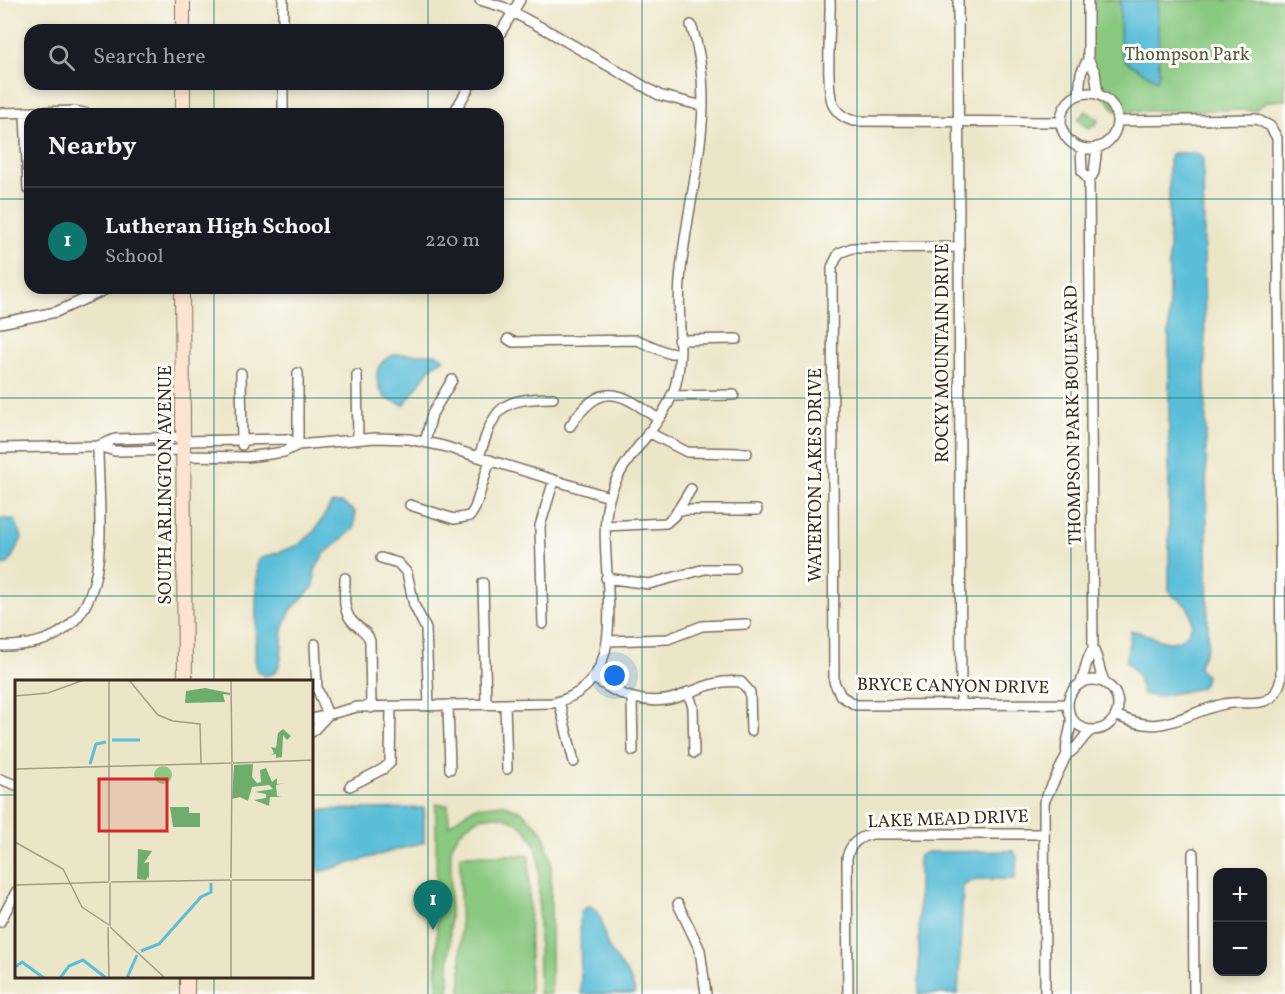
<!DOCTYPE html>
<html lang="en">
<head>
<meta charset="utf-8">
<style>
	:root { --surface:#171b24; --page:#20242c; --text:#f1f3f6; --muted:#9ea1a6; --line:#363941; --accent:#0f766e }
	body { margin:0; font-family:Vollkorn,serif; background:var(--page); color:var(--text) }
	.controls { position:absolute; right:18px; bottom:18px; display:grid; overflow:hidden; border-radius:12px; box-shadow:0 3px 9px #0003 }
	.controls button { width:54px; height:54px; display:grid; place-items:center; padding:0; border:0; border-bottom:2px solid var(--line); background:var(--surface); color:var(--text); font:30px sans-serif }
	.you { position:absolute; left:615px; top:676px; width:21px; height:21px; margin:-15px; border:4px solid #fff; border-radius:50%; background:#1a73e8; box-shadow:0 0 0 9px #1a73e833 }
	.badge { display:grid; place-items:center; width:39px; height:39px; border-radius:50%; background:var(--accent); color:#fff; font-size:20px; font-weight:700 }
	.pin { position:absolute; translate:-50% -50px; filter:drop-shadow(0 2px 3px #0008) }
	.pin::after { content:''; position:absolute; top:32px; width:21px; height:18px; background:inherit; clip-path:polygon(0 0,100% 0,50% 100%) }
	.list { margin:0; padding:0; list-style:none }
	h2 { display:flex; justify-content:space-between; align-items:center; height:78px; margin:0; padding:0 24px; font-size:26px }
	h2 small { font-size:20px; font-weight:400; color:var(--muted) }
	.list li { display:grid; grid-template-columns:39px 1fr auto; gap:18px; align-items:center; box-sizing:border-box; height:108px; padding:0 24px; border-top:2px solid var(--line) }
	.list b { display:block; font-size:22px; white-space:nowrap }
	.list p { margin:0; font-size:20px; white-space:nowrap; color:var(--muted) }
	.list em { font-size:20px; font-style:normal; color:var(--muted) }
	.icon { flex:none; width:33px; height:33px; fill:none; stroke:currentColor; stroke-width:2; stroke-linecap:round; stroke-linejoin:round }
	.map { position:relative; flex:none; width:1285px; height:994px; overflow:hidden }
	.search { position:absolute; background:var(--surface); box-shadow:0 3px 9px #0003; left:24px; top:24px; width:480px; height:66px; display:flex; align-items:center; gap:15px; box-sizing:border-box; padding:0 21px; border-radius:18px; color:var(--muted); font-size:22px }
	.panel { position:absolute; background:var(--surface); box-shadow:0 3px 9px #0003; left:24px; top:108px; width:480px; height:186px; border-radius:18px }
	.map>svg:first-child { display:block }
</style>
</head>
<body>
<div class="map">
<svg width="1285" height="994" viewBox="0 0 1285 994">
	<rect width="100%" height="100%" fill="#fdfcf7"/>
	<filter id="ink" filterUnits="userSpaceOnUse"><feTurbulence type="fractalNoise" baseFrequency=".0167" numOctaves="2"/><feDisplacementMap in="SourceGraphic" scale="12" xChannelSelector="R" yChannelSelector="G"/><feConvolveMatrix kernelMatrix="1 2 1 2 8 2 1 2 1" color-interpolation-filters="sRGB"/></filter>
	<filter id="wash" filterUnits="userSpaceOnUse"><feTurbulence type="fractalNoise" baseFrequency=".008" numOctaves="4" result="noise"/><feDisplacementMap in="SourceGraphic" scale="24" xChannelSelector="R" yChannelSelector="G"/><feGaussianBlur stdDeviation="1.35" result="paint"/><feColorMatrix in="noise" values="0 0 0 0 0 0 0 0 0 0 0 0 0 0 0 0 0 1.4 0 .05"/><feComposite in="paint" operator="in"/></filter>
	<g filter="url(#wash)">
		<rect width="100%" height="100%" fill="#ece6c9"/>
		<path fill="#89c980" stroke="#627a4f" stroke-width="1.5" d="M 1088,0 L 1285,0 L 1285,100 L 1268,101 L 1254,110 L 1115,111 L 1108,100 L 1098,94 L 1088,59 Z
			M 1086,111 L 1099,120 L 1090,129 L 1077,120 Z
			M 436,804 L 448,805 L 449,825 L 474,807 L 502,804 L 521,811 L 543,832 L 551,860 L 551,994 L 539,994 L 539,860 C 533,809 470,799 451,848 L 449,994 L 437,994 Z
			M 460,855 L 529,855 L 530,994 L 461,994 Z"/>
		<path fill="#5abed8" stroke="#4a747b" stroke-width="1.5" d="M 1120,0 L 1158,0 L 1159,73 L 1157,80 L 1126,62 L 1120,50 Z
			M 1172,153 L 1197,153 L 1203,159 L 1208,644 C 1207,653 1198,660 1199,669 L 1206,676 L 1204,684 L 1200,688 L 1156,697 L 1143,694 L 1137,674 L 1126,661 L 1131,631 C 1146,630 1162,646 1176,641 C 1202,632 1193,603 1172,596 L 1169,589 L 1169,161 Z
			M 398,354 L 437,354 L 444,359 L 430,368 L 404,405 L 385,398 C 372,378 374,360 398,354 Z
			M 332,503 L 342,503 L 355,512 L 354,529 L 324,554 L 315,570 L 314,586 L 291,610 L 283,628 L 281,659 L 276,673 L 265,676 L 257,671 L 255,665 L 257,560 L 299,545 L 314,532 Z
			M 0,518 L 15,520 L 22,538 L 9,563 L 0,566 Z
			M 424,808 L 424,842 L 320,872 L 312,860 L 312,810 Z
			M 1013,851 L 1017,857 L 1015,879 L 976,879 L 963,886 L 958,994 L 919,994 L 919,856 L 927,852 Z
			M 589,906 C 603,910 603,932 607,944 C 615,963 632,972 635,994 L 581,994 L 580,912 Z"/>
	</g>
	<g filter="url(#ink)">
		<g fill="none" stroke-linecap="round" stroke-linejoin="round">
			<defs>
				<path id="minor" d="M 283,0 L 283,30
					M 480,0 L 503,7 L 550,32 L 659,95 L 703,106
					M 830,0 C 831,24 825,85 833,105 C 838,114 845,119 855,121 L 1061,122
					M 958,0 L 961,705
					M 1088,0 L 1088,59
					M 498,37 L 520,0
					M 283,84 L 283,114
					M1061 121a28 28 0 1 1 56 0a28 28 0 1 1-56 0Z
					M 1079,94 L 1081,73 L 1088,59 L 1095,72 L 1098,94
					M 25,112 L 28,189
					M 0,113 L 75,111 L 88,114
					M 453,114 L 471,84
					M 1081,148 L 1082,171 L 1089,181 L 1094,172 L 1097,147
					M 1089,181 L 1093,649 C 1100,661 1098,672 1106,684
					M 959,247 L 852,248 L 839,253 L 832,267 L 834,682 L 841,696 L 856,705 L 1067,704
					M 0,323 L 56,312 L 109,288
					M 508,339 L 513,342 L 637,340 L 668,353 L 678,353
					M 678,340 L 737,339
					M 241,373 L 242,445
					M 298,373 L 298,445
					M 357,375 L 358,439
					M 671,396 L 734,395
					M 570,426 C 601,381 618,390 658,419
					M 648,432 L 687,452 L 747,453
					M 184,441 L 287,439 L 298,445
					M 425,442 L 432,414 L 452,380
					M 98,446 L 115,439 L 183,437
					M 0,448 L 98,446 L 115,451 L 184,450
					M 184,456 L 247,457 L 284,452 L 298,445 L 375,438 L 409,439 L 443,446 L 609,497
					M 479,457 C 495,406 500,399 553,398
					M 410,505 L 454,519 L 470,516 L 475,508 L 490,460
					M 678,510 L 757,510
					M 605,526 L 666,523 L 675,515 L 691,489
					M 381,558 L 398,563 L 407,573 L 414,605 L 426,629 L 429,706
					M 345,578 C 345,591 342,609 351,620 C 358,629 367,630 370,641 L 371,708
					M 606,578 L 649,584 L 705,569 L 735,569
					M 483,583 L 486,704
					M 543,624 L 540,526 L 554,480
					M 608,641 L 668,639 L 702,626 L 746,624
					M 0,646 C 123,648 98,530 98,446
					M 594,678 C 618,696 648,707 678,697 C 700,689 715,679 741,682 L 750,692 L 751,731
					M1068 705a25 25 0 1 1 50 0a25 25 0 1 1-50 0Z
					M 1080,684 C 1086,672 1085,660 1093,649
					M 688,692 L 693,707 L 694,753
					M 632,699 L 633,751
					M 559,701 L 574,762
					M 505,705 L 507,769
					M 448,706 L 450,769
					M 1116,715 C 1163,738 1180,714 1224,704 C 1249,699 1273,713 1281,679 L 1277,138 L 1270,126 L 1256,119 L 1117,121
					M 312,719 L 357,707 L 553,703 C 644,681 592,564 609,499 C 620,457 660,430 674,390 C 685,357 677,316 680,281 C 686,195 721,110 691,25
					M 312,732 L 328,715 L 317,688 L 315,644
					M 1067,754 C 1064,741 1072,732 1071,719
					M 0,779 L 16,785
					M 350,786 L 383,769 L 390,763 L 391,707
					M 1193,853 L 1194,994
					M 678,904 L 700,950 L 706,994
					M 0,922 L 16,892
					M 848,994 L 847,858 C 850,843 859,837 872,834 L 1044,834
					M 1045,994 L 1044,802 L 1067,754 C 1079,749 1081,737 1092,730"/>
				<path id="secondary" d="M 183,0 L 183,30
					M 183,84 L 183,114
					M 182,288 L 185,682
					M 187,978 L 187,994"/>
			</defs>
			<use href="#minor" stroke="#796c5a" stroke-width="12"/>
			<use href="#secondary" stroke="#796c5a" stroke-width="16"/>
			<use href="#minor" stroke="#fff" stroke-width="9"/>
			<use href="#secondary" stroke="#fde4d0" stroke-width="14"/>
		</g>
	</g>
	<path fill="none" stroke="#0f766e" stroke-width="1.5" stroke-opacity="0.55" d="M 214,0 L 214,30M 428,0 L 428,30M 642,0 L 642,994M 857,0 L 857,994M 1071,0 L 1071,994M 214,84 L 214,114M 428,84 L 428,114M 0,199 L 30,199M 498,199 L 1285,199M 214,288 L 214,682M 428,288 L 428,994M 0,398 L 1285,398M 0,596 L 1285,596M 0,795 L 16,795M 312,795 L 1285,795M 214,978 L 214,994"/>
	<g text-anchor="middle" dominant-baseline="central" stroke-width="6" stroke-linejoin="round" paint-order="stroke">
		<g font-size="18" fill="#525a3b" stroke="#fdfcf7">
			<text x="1187" y="55">Thompson Park</text>
		</g>
		<g font-size="18" fill="#3b2a1e" stroke="#fdfcf7">
			<text transform="translate(943 353) rotate(-90)">ROCKY MOUNTAIN DRIVE</text>
			<text transform="translate(1074 415) rotate(-91)">THOMPSON PARK BOULEVARD</text>
			<text transform="translate(816 475) rotate(-90)">WATERTON LAKES DRIVE</text>
			<text transform="translate(166 485) rotate(-90)">SOUTH ARLINGTON AVENUE</text>
			<text transform="translate(953 687) rotate(1)">BRYCE CANYON DRIVE</text>
			<text transform="translate(948 820) rotate(-2)">LAKE MEAD DRIVE</text>
		</g>
	</g>
	<g transform="translate(15 680)">
		<rect width="298" height="298" fill="#ece6c9"/>
		<path d="M139 95a9 9 0 1 1 18 0a9 9 0 1 1-18 0Z" fill="#89c980"/>
		<path d="M 190,8 L 215,13 L 215,15 L 208,14 L 210,22 L 170,23 L 171,11 ZM 268,49 L 276,56 L 272,60 L 268,55 L 267,77 L 261,78 L 261,74 L 256,75 L 259,73 L 256,67 L 261,68 L 263,53 ZM 238,84 L 237,97 L 242,103 L 246,102 L 245,90 L 251,88 L 257,102 L 262,98 L 262,104 L 271,103 L 261,105 L 262,116 L 267,117 L 255,117 L 254,126 L 239,120 L 251,118 L 251,114 L 240,112 L 258,109 L 254,105 L 237,107 L 233,121 L 225,117 L 217,119 L 219,85 ZM 155,127 L 174,127 L 174,133 L 185,133 L 185,147 L 158,147 ZM 123,169 L 137,171 L 129,183 L 134,182 L 134,200 L 133,196 L 131,200 L 122,199 Z" fill="#6ead6e"/>
		<path fill="none" stroke="#5abed8" stroke-width="3" d="M 97,60 L 125,60M 75,84 L 81,64 L 91,62M 126,271 L 144,264 L 186,217 L 196,212 L 196,203M 0,287 L 7,282 L 29,298M 45,298 L 54,286 L 68,280 L 91,298M 112,298 L 122,275"/>
		<path fill="none" stroke="#a59b85" stroke-width="1.5" d="M 114,0 L 143,35 L 158,41 L 185,44 L 186,84M 216,0 L 217,83M 0,16 L 33,13 L 69,0M 218,83 L 299,80M 0,89 L 217,83M 0,162 L 48,189 L 67,227 L 94,245M 216,198 L 217,84M 216,200 L 216,298M 217,200 L 299,200M 94,201 L 94,0M 96,202 L 215,200M 0,205 L 94,202M 95,246 L 95,203M 93,247 L 94,298M 95,247 L 150,298"/>
		<path fill="#d62828" fill-opacity="0.15" stroke="#d62828" stroke-width="3" d="M 84,99 L 152,99 L 152,151 L 84,151 Z"/>
		<rect width="298" height="298" fill="none" stroke="#3b2a1e" stroke-width="3"/>
	</g>
</svg>
<div class="controls">
<button>+</button>
<button>−</button>
</div>
<div class="you"></div>
<div class="pin badge" style="left:433px;top:930px">1</div>
<div class="search"><svg class="icon" aria-label="search" viewBox="0 0 24 24"><circle cx="10" cy="10" r="6"/><path d="M15 15l6 6"/></svg>Search here</div>
<section class="panel">
<h2>Nearby<small></small></h2>
<ul class="list">
<li><span class="badge">1</span><div><b>Lutheran High School</b><p>School</p></div><em>220 m</em></li>
</ul>
</section>
</div>
</body>
</html>
